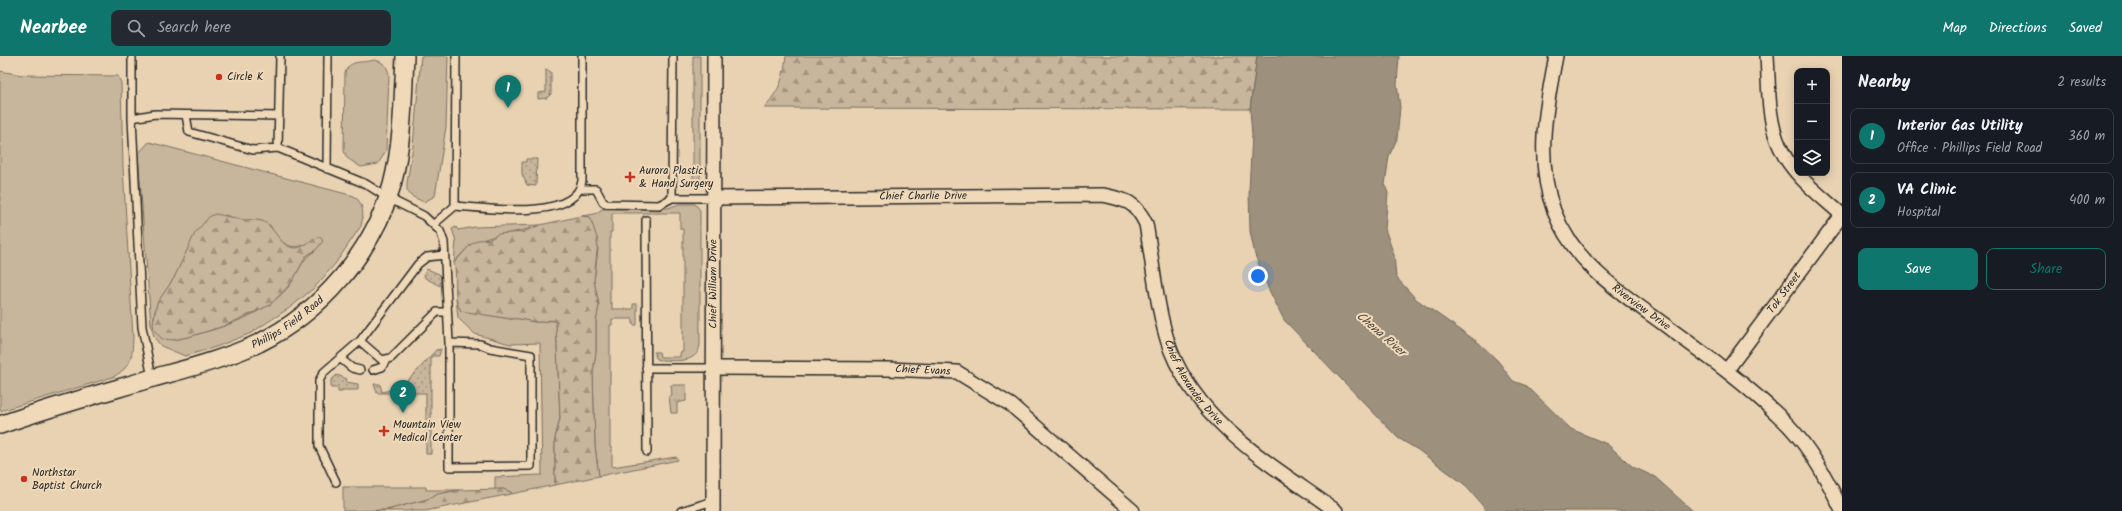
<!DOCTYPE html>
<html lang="en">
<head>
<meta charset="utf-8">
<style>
	:root { --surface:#171b24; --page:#242831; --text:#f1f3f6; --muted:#9ea1a6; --line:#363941; --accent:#0f766e }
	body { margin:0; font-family:Kalam,sans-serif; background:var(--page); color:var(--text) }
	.controls { position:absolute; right:12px; top:12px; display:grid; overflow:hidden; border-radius:8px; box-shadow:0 2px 10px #0003 }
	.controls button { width:36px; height:36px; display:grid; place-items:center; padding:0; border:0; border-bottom:1px solid var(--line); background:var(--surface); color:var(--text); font:20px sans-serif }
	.you { position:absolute; left:1258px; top:220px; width:14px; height:14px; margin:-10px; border:3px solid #fff; border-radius:50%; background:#1a73e8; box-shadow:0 0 0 6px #1a73e833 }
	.badge { display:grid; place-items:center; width:26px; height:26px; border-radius:50%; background:var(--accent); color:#fff; font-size:13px; font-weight:700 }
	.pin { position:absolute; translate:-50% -33px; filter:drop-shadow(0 1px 2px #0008) }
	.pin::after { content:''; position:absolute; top:21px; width:14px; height:12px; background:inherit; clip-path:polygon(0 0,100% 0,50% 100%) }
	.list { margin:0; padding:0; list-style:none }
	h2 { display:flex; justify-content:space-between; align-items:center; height:52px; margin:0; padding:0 16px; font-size:17px }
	h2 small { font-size:13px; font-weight:400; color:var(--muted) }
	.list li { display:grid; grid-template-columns:26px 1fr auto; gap:12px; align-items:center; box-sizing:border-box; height:56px; margin:0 8px 8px; padding:0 8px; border:1px solid var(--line); border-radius:8px }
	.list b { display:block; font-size:15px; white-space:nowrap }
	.list p { margin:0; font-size:13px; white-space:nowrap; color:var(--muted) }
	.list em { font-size:13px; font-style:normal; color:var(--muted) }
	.actions { display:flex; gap:8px; padding:12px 16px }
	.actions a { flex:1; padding:9px 0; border:1px solid var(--accent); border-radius:8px; text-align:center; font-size:14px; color:var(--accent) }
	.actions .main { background:var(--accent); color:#fff }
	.icon { flex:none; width:22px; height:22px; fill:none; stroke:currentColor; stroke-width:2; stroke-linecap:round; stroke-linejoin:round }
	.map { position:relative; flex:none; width:1842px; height:455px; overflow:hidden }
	header { display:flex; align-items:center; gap:24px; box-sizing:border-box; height:56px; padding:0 20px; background:var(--accent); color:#fff }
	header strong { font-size:19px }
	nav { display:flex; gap:22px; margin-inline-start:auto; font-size:14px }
	.search { width:280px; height:36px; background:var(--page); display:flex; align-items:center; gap:10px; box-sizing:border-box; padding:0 14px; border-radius:8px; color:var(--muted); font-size:15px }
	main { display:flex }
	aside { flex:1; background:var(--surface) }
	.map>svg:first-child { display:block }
</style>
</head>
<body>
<header>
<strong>Nearbee</strong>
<div class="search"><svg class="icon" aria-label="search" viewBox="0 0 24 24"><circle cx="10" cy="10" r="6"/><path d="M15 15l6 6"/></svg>Search here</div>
<nav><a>Map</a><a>Directions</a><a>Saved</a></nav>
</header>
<main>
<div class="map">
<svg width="1842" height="455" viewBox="0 0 1842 455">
	<defs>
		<pattern id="forest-firs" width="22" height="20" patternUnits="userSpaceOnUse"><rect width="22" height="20" fill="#c8b69c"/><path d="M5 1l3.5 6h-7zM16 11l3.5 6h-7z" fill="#a3947f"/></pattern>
		<pattern id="park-tufts" width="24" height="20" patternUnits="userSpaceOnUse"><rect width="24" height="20" fill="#c8b69c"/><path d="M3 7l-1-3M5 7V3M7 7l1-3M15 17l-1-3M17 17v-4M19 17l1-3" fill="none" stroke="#a3947f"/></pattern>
		<pattern id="garden-dots" width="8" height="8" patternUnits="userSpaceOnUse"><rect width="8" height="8" fill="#c8b69c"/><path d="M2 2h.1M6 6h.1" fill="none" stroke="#a3947f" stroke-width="1.8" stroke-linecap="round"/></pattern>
	</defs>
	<rect width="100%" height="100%" fill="#e8d2b2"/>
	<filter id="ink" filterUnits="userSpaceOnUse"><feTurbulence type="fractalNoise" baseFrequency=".025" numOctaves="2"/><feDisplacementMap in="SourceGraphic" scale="8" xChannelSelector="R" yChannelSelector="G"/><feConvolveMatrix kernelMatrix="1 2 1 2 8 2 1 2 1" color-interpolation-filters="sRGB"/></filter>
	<g filter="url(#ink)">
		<path fill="#c8b69c" stroke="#7a7064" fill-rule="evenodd" d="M 421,0 L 448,0 L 446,71 L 435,140 L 424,146 L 411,140 L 407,134 L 407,127 L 413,90 Z
			M 693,0 L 700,0 L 700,127 L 696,132 L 693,131 Z
			M 374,4 C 382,5 388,10 389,19 L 386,95 L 378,108 L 361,111 L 347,102 L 344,95 L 345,17 C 350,2 363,8 374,4 Z
			M 0,15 L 22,19 L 118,20 L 121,27 L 123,112 L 133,281 C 132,302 132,310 113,321 L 0,355 Z
			M 149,86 L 354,140 C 364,148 364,158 361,170 L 335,208 L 314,232 L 291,251 L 251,277 L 216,291 L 185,300 L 161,290 L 154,281 L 151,269 L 138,98 ZM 225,159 C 241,165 253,164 270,169 C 280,189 295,199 314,182 L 316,194 C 299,204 298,221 285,235 C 259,262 210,276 174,284 L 154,274 L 154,259 L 157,248 L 174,222 L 193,185 Z
			M 679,148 L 695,148 L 700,154 L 700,289 C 697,309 674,304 659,304 L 656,302 L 654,296 L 659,296 L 660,301 L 680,301 L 680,296 L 683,296 L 683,173 L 680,173 L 680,157 L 612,157 L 612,176 L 610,176 L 610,247 L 612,247 L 612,253 L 633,253 L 633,248 L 637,248 L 637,269 L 633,269 L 633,263 L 612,263 L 612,269 L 610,269 L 610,391 L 612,391 L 612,411 L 676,401 L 678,404 L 599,420 L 595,390 L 593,316 L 596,296 L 596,266 L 599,249 L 594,225 L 598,193 L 591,164 L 590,161 L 581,160 L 595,158 L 602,153 L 668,152 Z
			M 540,169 C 507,182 477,174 454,207 L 456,185 L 452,173 L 456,171 L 458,174 L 475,171 Z
			M 456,242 L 459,252 L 465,255 L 511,263 C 522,261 530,267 540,266 C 546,266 550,263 556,266 L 560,362 L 555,383 L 555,429 L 511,438 L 511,436 L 503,433 L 495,434 L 495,421 L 542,419 L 540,287 L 510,288 L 475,278 L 458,262 Z
			M 343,431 L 426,431 L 426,434 L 459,434 L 442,437 L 428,443 L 387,454 L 343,455 Z"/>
		<path fill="url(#forest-firs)" stroke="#7a7064" d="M 786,0 L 1257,0 L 1250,53 L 764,52 C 780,33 783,25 786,0 Z
			M 215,158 C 225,159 234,163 243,164 C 249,164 255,163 262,165 C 275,170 279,191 295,192 C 306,192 310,182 320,181 L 323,185 L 316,194 L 306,200 L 292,226 L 270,249 L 224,270 L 192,280 L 174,284 L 162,283 L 154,274 L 153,267 L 157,247 L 174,222 L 195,177 L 209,161 Z
			M 581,160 L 590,161 L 598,185 L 594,225 L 599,249 L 596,266 L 596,296 L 593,316 L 595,390 L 599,420 L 555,429 L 555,383 L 560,362 L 556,266 C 550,262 546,266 540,266 C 530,267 521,261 511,263 L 461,255 C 452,242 458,222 454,207 L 470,189 L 478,184 L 490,183 L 498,178 L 523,176 L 540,169 Z
			M 503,433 L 511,436 L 511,438 L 425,455 L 360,455 L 387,454 L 428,443 L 438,438 L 459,434 Z"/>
		<path fill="url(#park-tufts)" stroke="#7a7064" d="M 671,329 L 686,329 L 686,345 L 677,347 L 677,357 L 671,357 L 669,340 L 672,339 Z"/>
		<path fill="url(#garden-dots)" stroke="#7a7064" d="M 546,13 L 551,16 L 551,38 L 547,42 L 538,43 L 538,37 L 546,36 Z
			M 526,103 L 537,103 L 536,130 L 527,129 L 522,118 L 522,106 L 526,106 Z
			M 427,213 L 439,218 L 441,222 L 440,230 L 425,222 L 424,218 Z
			M 441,293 L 439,300 L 431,300 L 431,398 L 426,398 L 426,337 L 377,337 L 374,328 L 380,328 L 382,336 C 407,331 419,312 436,294 Z
			M 337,319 L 347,323 L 346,326 L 358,328 L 358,334 L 342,334 L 342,336 L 338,336 L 338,332 L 331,332 L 331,324 Z"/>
		<path fill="#9d907d" stroke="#6f685c" d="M 1257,0 L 1399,0 L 1397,29 L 1400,51 L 1397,83 L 1389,100 L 1385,129 L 1388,137 L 1385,173 L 1394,199 L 1396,221 L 1416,243 L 1479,287 L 1498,305 L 1513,325 L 1527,330 L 1571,373 L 1607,388 L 1633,411 L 1655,421 L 1693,455 L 1487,455 L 1464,428 L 1418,394 L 1398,382 L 1284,264 L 1269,234 L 1255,199 L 1250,175 L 1249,135 L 1252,79 L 1250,53 Z"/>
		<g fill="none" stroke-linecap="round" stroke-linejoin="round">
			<defs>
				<path id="service" d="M 673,0 L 672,142 L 713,142
					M 186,59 L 189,76 L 253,94 L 278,92 L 366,128 L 388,142 L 424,160 L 440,175 L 444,186 L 449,287 L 449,411 L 531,410 L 531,299 L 490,292 L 480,288 L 449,287
					M 132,62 L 132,0
					M 278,92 L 280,0
					M 327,113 L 328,0
					M 580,133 L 596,133 L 603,146 L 606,148 L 659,149 L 672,142
					M 455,150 C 485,152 576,166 582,125 L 582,0
					M 646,164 L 647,396
					M 434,168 L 455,150 L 456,0
					M 444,199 L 427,201 L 418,208 L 360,285 L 382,304 L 391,302 L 437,256 L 447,256
					M 341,303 L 352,312 L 360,314
					M 646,312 L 713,312
					M 373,314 L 382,311 L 386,304
					M 152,322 L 142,271 L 132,62 L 155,58 L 279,60
					M 336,426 L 319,390 L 319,325 L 324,316 L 360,285
					M 681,455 L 713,445"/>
				<g id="minor">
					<path id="s1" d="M 1556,0 C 1546,51 1535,104 1554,155 C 1575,211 1628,241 1673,275 C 1710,302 1748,330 1781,362 C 1808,387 1827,422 1842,455"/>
					<path d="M 1767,0 C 1769,29 1767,64 1780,91 C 1792,119 1820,139 1842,159"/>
					<path id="s2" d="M 713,142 L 1103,139 C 1126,144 1135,145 1146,168 C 1153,207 1157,258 1171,295 C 1201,370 1274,410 1336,455"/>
					<path id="s3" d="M 713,312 L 888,313 L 957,316 L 1011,349 L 1133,455"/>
					<path id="s4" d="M 1727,314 L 1842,159"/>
					<path id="s5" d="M 713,455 L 714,0"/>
				</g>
				<g id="tertiary">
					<path id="s6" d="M 0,369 C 50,351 102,337 153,322 C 189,312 225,303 259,287 C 321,256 373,196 392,129 C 403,87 403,43 405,0"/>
				</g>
			</defs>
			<use href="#service" stroke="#2b2b2b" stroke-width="10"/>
			<use href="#minor" stroke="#2b2b2b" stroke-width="16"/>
			<use href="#tertiary" stroke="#2b2b2b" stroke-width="20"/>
			<use href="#service" stroke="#f0d9b8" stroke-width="7"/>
			<use href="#minor" stroke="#f0d9b8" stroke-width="13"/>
			<use href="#tertiary" stroke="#f0d9b8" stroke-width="17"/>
		</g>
	</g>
	<g fill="#c8321e" stroke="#f0d9b8" stroke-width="1.5">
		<circle cx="219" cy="21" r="4"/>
		<path d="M628 115h4v4h4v4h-4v4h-4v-4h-4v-4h4z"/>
		<path d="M382 369h4v4h4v4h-4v4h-4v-4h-4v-4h4z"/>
		<circle cx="24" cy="423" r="4"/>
	</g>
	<g text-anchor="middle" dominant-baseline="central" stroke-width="4" stroke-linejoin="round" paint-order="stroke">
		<g font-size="11" fill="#2b2b2b" stroke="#f0d9b8" text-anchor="start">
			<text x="227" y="21">Circle K</text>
			<text x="639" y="115">Aurora Plastic<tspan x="639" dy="13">&amp; Hand Surgery</tspan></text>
			<text x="393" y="369">Mountain View<tspan x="393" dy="13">Medical Center</tspan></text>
			<text x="32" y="417">Northstar<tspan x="32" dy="13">Baptist Church</tspan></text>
		</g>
		<g font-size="11" fill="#2b2b2b" stroke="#f0d9b8">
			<text stroke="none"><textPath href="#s2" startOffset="210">Chief Charlie Drive</textPath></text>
			<text stroke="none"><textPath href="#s5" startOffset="227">Chief William Drive</textPath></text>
			<text stroke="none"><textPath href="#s4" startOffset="96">Tok Street</textPath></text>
			<text stroke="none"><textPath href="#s1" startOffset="289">Riverview Drive</textPath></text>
			<text stroke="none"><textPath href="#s6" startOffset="307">Phillips Field Road</textPath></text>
			<text stroke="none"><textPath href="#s3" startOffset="210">Chief Evans</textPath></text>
			<text stroke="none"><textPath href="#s2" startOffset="613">Chief Alexander Drive</textPath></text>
		</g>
		<g font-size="12" font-style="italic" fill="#4d4944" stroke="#f0d9b8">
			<text transform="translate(1381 278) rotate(41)">Chena River</text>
		</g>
	</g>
</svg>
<div class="controls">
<button>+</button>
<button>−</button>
<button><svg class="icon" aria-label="layers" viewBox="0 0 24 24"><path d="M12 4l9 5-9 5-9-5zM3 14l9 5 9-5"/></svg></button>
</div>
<div class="you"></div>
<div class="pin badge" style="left:508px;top:52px">1</div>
<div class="pin badge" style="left:403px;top:357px">2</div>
</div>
<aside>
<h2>Nearby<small>2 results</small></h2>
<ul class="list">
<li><span class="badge">1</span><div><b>Interior Gas Utility</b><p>Office · Phillips Field Road</p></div><em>360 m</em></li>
<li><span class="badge">2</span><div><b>VA Clinic</b><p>Hospital</p></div><em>400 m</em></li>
</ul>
<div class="actions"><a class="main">Save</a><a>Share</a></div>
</aside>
</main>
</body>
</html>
